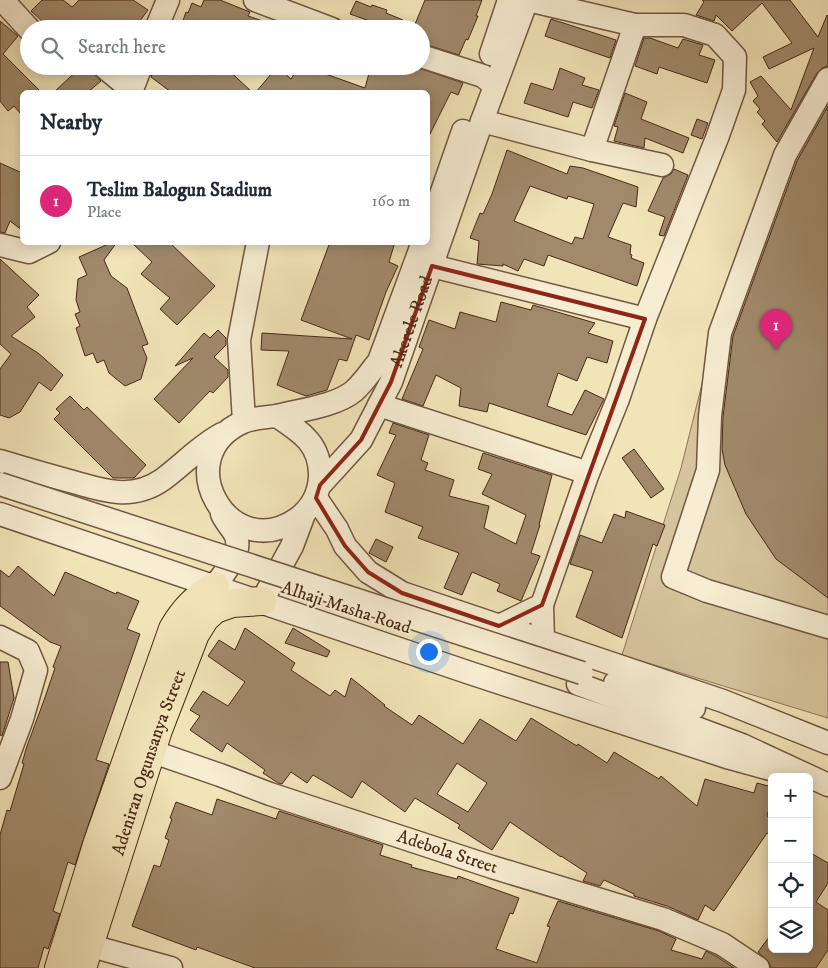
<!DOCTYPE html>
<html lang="en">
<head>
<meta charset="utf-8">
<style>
	:root { --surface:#fff; --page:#f6f6f7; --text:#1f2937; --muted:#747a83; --line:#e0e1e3; --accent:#db2777 }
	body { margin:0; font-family:"IM FELL DW Pica",serif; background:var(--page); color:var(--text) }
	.controls { position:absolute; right:15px; bottom:15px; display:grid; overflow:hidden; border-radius:8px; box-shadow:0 2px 12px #0003 }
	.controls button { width:45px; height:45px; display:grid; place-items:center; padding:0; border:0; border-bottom:1px solid var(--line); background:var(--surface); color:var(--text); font:25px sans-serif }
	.you { position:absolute; left:428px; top:651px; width:18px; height:18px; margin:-12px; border:4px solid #fff; border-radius:50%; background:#1a73e8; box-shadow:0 0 0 8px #1a73e833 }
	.badge { display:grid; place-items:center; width:32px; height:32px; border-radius:50%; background:var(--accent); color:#fff; font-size:16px; font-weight:700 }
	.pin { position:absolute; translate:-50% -41px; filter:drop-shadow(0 1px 2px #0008) }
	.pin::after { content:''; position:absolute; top:26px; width:18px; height:15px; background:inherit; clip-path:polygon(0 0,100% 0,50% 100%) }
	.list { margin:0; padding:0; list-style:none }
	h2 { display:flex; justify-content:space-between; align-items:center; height:65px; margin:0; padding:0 20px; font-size:21px }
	h2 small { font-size:16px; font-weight:400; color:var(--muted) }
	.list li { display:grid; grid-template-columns:32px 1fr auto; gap:15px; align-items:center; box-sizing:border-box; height:90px; padding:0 20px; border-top:1px solid var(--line) }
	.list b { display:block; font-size:19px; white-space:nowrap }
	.list p { margin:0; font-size:16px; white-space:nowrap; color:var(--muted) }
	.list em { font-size:16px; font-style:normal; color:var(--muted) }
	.icon { flex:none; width:28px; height:28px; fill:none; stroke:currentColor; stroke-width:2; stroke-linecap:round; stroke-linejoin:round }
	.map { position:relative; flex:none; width:828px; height:968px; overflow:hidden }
	.search { position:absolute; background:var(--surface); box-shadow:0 2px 12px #0003; left:20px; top:20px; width:410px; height:55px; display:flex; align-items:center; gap:12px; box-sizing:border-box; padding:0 18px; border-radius:28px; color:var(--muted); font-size:19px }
	.panel { position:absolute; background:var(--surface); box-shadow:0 2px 12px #0003; left:20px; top:90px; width:410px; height:155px; border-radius:8px }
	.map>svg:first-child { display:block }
</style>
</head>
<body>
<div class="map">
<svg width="828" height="968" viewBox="0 0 828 968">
	<rect width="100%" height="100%" fill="#f2e4b9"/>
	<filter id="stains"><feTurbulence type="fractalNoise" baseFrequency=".004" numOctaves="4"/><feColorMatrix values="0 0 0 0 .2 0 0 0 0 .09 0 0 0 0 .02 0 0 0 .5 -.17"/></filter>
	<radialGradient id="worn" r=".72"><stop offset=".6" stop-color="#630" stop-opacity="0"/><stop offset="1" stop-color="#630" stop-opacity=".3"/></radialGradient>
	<path fill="#d5c49d" stroke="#8e765a" d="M 828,59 L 828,718 L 622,655 L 681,468 L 716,328 L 797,129 Z"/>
	<path fill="#a08a6b" stroke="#482817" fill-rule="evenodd" d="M 42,0 L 63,0 L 72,7 L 79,0 L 133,0 L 148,10 L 134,29 L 51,29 L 31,11 Z
		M 204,0 L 220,0 L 250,12 L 248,16 L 277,26 L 277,29 L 180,29 L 186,12 L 188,13 L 192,3 L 201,7 Z
		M 425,0 L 482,0 L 476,16 L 478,16 L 468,40 L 466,39 L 459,55 L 421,43 L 421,29 L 413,29 Z
		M 702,0 L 790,0 L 818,37 L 827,15 L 828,16 L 828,66 L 822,68 L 817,73 L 777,142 L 762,124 L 765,121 L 757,112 L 760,109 L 753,101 L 758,96 L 750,82 L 761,76 L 791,110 L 814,48 L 769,69 L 763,57 L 792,43 L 762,3 L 732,31 L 716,15 L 714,21 L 696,15 L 704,2 Z
		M 356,1 L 371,7 L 372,5 L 387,10 L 386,13 L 403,20 L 400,29 L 392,29 L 350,14 Z
		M 551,19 L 616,40 L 610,58 L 545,36 Z
		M 0,21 L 18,36 L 3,54 L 41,92 L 22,92 L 22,115 L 14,106 L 8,111 L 0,101 Z
		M 644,38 L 650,38 L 678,48 L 683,39 L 703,45 L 699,55 L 715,60 L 707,83 L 659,67 L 657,74 L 635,66 Z
		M 82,66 L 90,66 L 91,71 L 101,81 L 88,92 L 54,92 Z
		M 154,66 L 224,66 L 252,92 L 171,92 L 151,77 Z
		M 299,66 L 303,66 L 365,88 L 371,66 L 413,66 L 463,83 L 458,95 L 451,92 L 428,138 L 428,92 L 256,92 L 277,67 L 291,79 Z
		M 560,68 L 585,78 L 582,85 L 599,90 L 592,108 L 573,102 L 568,117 L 524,103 L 531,83 L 553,90 Z
		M 625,93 L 647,102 L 641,119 L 689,138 L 683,153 L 645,138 L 644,148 L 614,141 L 618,127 L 614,126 Z
		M 828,106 L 828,598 L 776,559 L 746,514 L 725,465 L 722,449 L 723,417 L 733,336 L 797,161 Z
		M 697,119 L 708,123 L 702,139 L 691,135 Z
		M 507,150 L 567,174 L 570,166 L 583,168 L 638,187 L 636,207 L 623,203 L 608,237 L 631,245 L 630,254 L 632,255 L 631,258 L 644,263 L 637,286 L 548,255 L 544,266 L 524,259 L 518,271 L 503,264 L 503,266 L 477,264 L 479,241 L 470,238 L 480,213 L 483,214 L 492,194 ZM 530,186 L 567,199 L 568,196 L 594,204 L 583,239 L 575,237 L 572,244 L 514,221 Z
		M 0,163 L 22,173 L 22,230 L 10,221 L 5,233 L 0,232 Z
		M 674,169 L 688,175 L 664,236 L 659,235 L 665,217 L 648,211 L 663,178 L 671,174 Z
		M 113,242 L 117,242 L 104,260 L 111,276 L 127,288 L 148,344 L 142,346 L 147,358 L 141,379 L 125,386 L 109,373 L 104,360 L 97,363 L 93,353 L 85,356 L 76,328 L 80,326 L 75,314 L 80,312 L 76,300 L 78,279 L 87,275 L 79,257 Z
		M 131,242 L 169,242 L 215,286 L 177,325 L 160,309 L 170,298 L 141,274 L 152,262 Z
		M 330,242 L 395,242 L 389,262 L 398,266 L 386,292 L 369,340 L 356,335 L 347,361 L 339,359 L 327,390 L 306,396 L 277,385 L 289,351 L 261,350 L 262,333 L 352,339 L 301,320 Z
		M 0,259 L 39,295 L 27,307 L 35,317 L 11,336 L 38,353 L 63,375 L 51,391 L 39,382 L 20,412 L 9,418 L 0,415 L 0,369 L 11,354 L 0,344 Z
		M 501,302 L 531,310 L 533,305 L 595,323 L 588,333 L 613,341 L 607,363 L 587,357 L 577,381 L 558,373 L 547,406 L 572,415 L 585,390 L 604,399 L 586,435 L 489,403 L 487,412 L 459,406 L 461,388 L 436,375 L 423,406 L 402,399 L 423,349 L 419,347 L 429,320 L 455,329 L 460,312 L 496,322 Z
		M 218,330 L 226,338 L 226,345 L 214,357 L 228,370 L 228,377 L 213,393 L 210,391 L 179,423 L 154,399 L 193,358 L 175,366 L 204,333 L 210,338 Z
		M 70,396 L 84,410 L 87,407 L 146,465 L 134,478 L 113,478 L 54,419 L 60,413 L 56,409 Z
		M 393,423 L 429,435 L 421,460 L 428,463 L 425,470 L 454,480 L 449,496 L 489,506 L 484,528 L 516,544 L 526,515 L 482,494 L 492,474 L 478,469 L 483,453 L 552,475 L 539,525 L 540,525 L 531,553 L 540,556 L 521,601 L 497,591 L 500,584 L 472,572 L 462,595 L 444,588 L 459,553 L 418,538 L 423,527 L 385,512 L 395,483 L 377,475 L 396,435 L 389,433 Z
		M 634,449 L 664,489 L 651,498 L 622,458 Z
		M 626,511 L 665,525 L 657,546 L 653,544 L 622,638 L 576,617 L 593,571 L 570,564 L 580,535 L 602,543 L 614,514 L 625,518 Z
		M 376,539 L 393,547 L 386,562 L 369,553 Z
		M 18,566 L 54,596 L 65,572 L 116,594 L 117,592 L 139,601 L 127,629 L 140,634 L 96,760 L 109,764 L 75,865 L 68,862 L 53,911 L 60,914 L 48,949 L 44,947 L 38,968 L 0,968 L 0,835 L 7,810 L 10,811 L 24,764 L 22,763 L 27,746 L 43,703 L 55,668 L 53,667 L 61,646 L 50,642 L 0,606 L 0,570 L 9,577 Z
		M 245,628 L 295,663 L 291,670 L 330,696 L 335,690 L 345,697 L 351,678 L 385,705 L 384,706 L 412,725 L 419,715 L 463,744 L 480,719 L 516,741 L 531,718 L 577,746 L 578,744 L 607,763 L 614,752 L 659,779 L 661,776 L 697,806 L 705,779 L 754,793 L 757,783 L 772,787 L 772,798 L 767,816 L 772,818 L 772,835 L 767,833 L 714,911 L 705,905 L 698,920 L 667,906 L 634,896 L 634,894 L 604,880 L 600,886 L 583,881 L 587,873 L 561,856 L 561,857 L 510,822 L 492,850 L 458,828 L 460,825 L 415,798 L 405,812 L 362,781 L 352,798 L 313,775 L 307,783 L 291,772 L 282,784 L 278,783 L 263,773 L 265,770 L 227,743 L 222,752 L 190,730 L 200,716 L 190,710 L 203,691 L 228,706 L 245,682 L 208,656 L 219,640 L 235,650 ZM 457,763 L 487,783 L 468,812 L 437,794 Z
		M 293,628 L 330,651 L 327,657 L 285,643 Z
		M 0,662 L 8,662 L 14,698 L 2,736 L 0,735 Z
		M 217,799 L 276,819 L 279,811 L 383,845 L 380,855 L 412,865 L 411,867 L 457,879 L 458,876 L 519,898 L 513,914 L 510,913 L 496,949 L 537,963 L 550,927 L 547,926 L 558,901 L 659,931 L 676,939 L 671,950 L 702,959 L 706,951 L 716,956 L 734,968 L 255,968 L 197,947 L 196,950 L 132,926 L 154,865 L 160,867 L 169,840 L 165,838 L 172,819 L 170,818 L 176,802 L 212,815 Z
		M 809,852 L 828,863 L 828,883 L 816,902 L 828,910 L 828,950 L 816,968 L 771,968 L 769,962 L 758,952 L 772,933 L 772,949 L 809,949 Z"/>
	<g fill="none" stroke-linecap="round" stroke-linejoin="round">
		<defs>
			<g id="minor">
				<path d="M 5,0 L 7,5 L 29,29"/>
				<path d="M 255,0 L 332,29"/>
				<path d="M 528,0 L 635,25 L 684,25 L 715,35 L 735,57 L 734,90 L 717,138 L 645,319 L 618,399 L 588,473 L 542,605 L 543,641"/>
				<path d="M 156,29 L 168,0"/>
				<path d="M 491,54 L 509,0"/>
				<path d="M 421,56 L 483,76 L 495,86"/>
				<path d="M 103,66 L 132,90"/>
				<path d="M 828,79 L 785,155 L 720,333 L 710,416 L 708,470 L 673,577 L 707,591 L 828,627"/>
				<path d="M 131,92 L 141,66"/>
				<path d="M 482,121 L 592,150 L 662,165"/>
				<path d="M 592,150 L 635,25"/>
				<path d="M 428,232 L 463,131"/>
				<path d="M 0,245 L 29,252 L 49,242"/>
				<path d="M 432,266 L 645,319"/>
				<path d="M 379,405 L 588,473"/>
				<path d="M 277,416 C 301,432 321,444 320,477 C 319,494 311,509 297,519 C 229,566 167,456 243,422 C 253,418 266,417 277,416 Z"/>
				<path d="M 277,416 C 300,410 336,406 354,391 C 364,382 371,371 379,361 L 423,242"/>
				<path d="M 244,421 L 239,340 L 258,242"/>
				<path d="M 0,461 C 26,469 51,476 77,483 C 91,487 104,491 118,492 C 133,493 149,489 162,480 C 183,465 198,447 222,434"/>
				<path id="s1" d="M 320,485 L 361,440 L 391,382 L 482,121 L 527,0"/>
				<path d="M 316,498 L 337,529 L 345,546 L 368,572 L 402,593 L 723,701 L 828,743"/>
				<path d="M 0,514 L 470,673 L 730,758 L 800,777"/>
				<path d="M 215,586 C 225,571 244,552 235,534 C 231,527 225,521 222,514"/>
				<path d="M 262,601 L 292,546 L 304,514"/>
				<path d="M 499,626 L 542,605"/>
				<path d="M 0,637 L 28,651 L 36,670 L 22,719 L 0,778"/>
				<path d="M 615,683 L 694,708"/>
				<path d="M 578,684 L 742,745 L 828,785"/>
				<path id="s2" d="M 136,746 L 220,775 L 270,794 L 492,867 L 663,919 L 722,944 L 758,968"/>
				<path d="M 73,941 L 171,968"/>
			</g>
			<g id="major">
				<path d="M 59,968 L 98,842 L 173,629 C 184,610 196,598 215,586"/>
				<path id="s3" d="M 82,968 L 158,730 L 195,634 L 205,618 L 215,609 L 232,603 L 262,601"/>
			</g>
		</defs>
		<use href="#minor" stroke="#725740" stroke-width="25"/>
		<use href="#major" stroke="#482817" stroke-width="30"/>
		<use href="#minor" stroke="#f7edd2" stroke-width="22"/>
		<use href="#major" stroke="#f2e4b9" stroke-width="28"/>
		<defs>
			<path id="minor-bridge" d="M 0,484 L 582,673"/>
		</defs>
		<use href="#minor-bridge" stroke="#725740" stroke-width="25" stroke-linecap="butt"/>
		<use href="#minor-bridge" stroke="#f7edd2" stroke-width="22"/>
	</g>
	<path fill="none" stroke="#8f2418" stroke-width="4" stroke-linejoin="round" d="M 432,266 L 645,319 L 542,605 L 499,626 L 402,593 L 368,572 L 345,546 L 316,498 L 320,485 L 361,440 L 391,382 Z"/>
	<g text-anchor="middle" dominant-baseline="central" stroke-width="4" stroke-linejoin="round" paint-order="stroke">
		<g font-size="18" fill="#482817" stroke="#f7edd2">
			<text stroke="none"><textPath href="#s1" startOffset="190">Akerele Road</textPath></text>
			<text transform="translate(346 608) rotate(18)">Alhaji Masha Road</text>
			<text stroke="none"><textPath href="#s3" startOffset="216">Adeniran Ogunsanya Street</textPath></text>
			<text stroke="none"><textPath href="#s2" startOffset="329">Adebola Street</textPath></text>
		</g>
	</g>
	<rect width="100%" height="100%" filter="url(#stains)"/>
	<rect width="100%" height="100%" fill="url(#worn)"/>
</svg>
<div class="controls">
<button>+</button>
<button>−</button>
<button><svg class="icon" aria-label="locate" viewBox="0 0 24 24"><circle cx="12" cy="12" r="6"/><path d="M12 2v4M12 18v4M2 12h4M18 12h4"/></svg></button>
<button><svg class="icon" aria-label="layers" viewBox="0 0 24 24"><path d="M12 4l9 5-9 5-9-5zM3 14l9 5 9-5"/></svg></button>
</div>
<div class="you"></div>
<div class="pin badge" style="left:776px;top:350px">1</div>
<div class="search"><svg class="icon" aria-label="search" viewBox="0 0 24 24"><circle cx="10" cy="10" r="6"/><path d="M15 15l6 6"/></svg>Search here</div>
<section class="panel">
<h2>Nearby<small></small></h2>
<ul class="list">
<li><span class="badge">1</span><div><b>Teslim Balogun Stadium</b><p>Place</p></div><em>160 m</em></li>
</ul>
</section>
</div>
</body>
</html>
